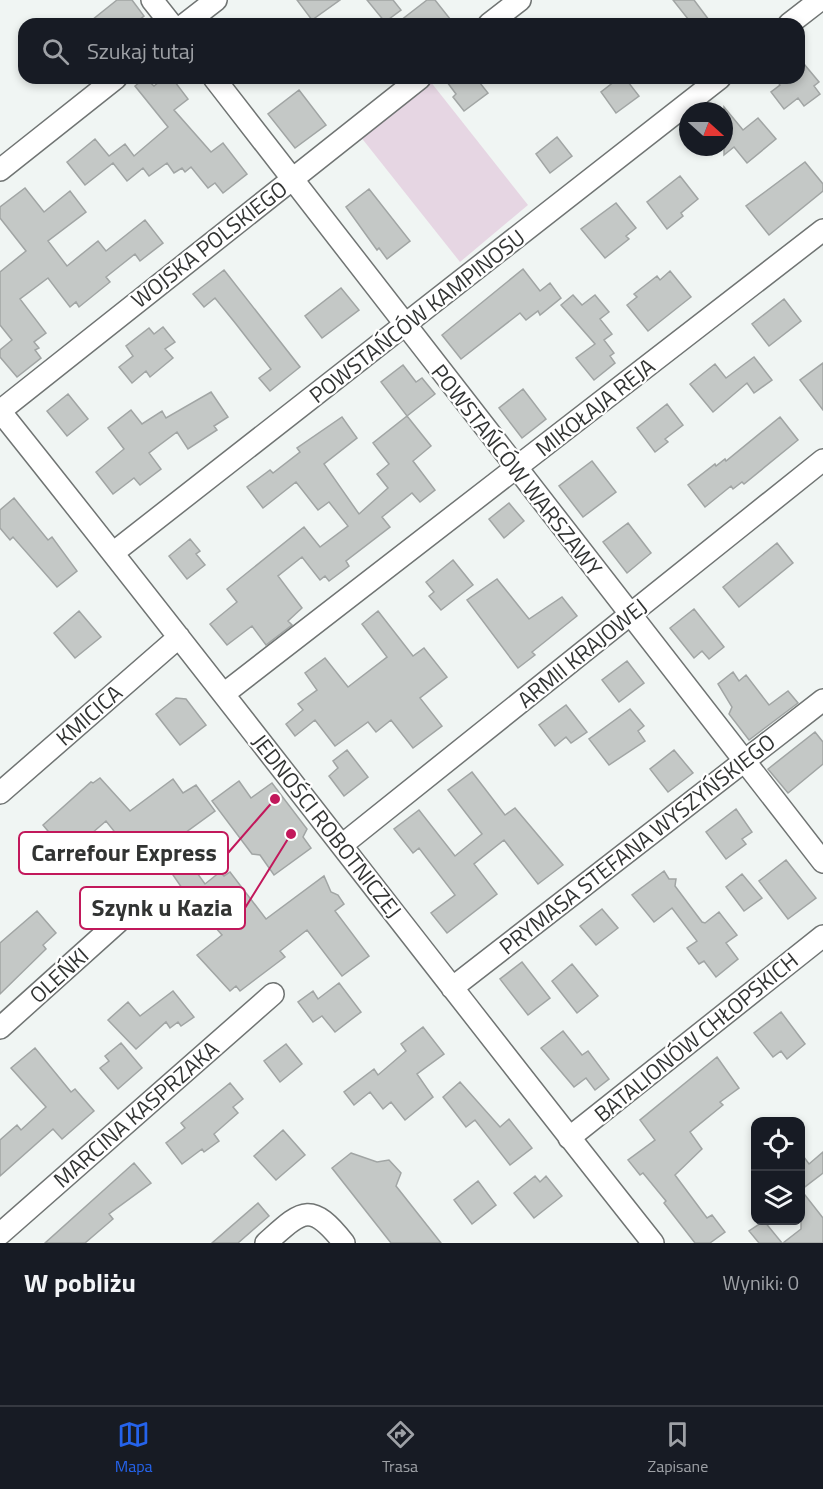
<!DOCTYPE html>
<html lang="pl">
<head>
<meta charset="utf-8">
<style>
	:root { --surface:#171b24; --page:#20242c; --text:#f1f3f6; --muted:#9ea1a6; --line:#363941; --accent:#2563eb }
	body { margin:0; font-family:"Titillium Web",sans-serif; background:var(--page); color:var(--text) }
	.controls { position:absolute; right:18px; bottom:18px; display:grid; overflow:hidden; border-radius:12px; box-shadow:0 3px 9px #0003 }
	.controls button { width:54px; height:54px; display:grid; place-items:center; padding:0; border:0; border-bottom:2px solid var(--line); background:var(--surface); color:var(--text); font:30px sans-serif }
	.compass { position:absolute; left:679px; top:102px; width:54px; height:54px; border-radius:50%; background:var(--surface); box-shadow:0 3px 9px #0003; rotate:111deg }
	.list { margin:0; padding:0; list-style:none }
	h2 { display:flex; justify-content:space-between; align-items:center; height:78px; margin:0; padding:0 24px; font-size:26px }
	h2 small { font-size:20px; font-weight:400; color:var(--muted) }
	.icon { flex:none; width:33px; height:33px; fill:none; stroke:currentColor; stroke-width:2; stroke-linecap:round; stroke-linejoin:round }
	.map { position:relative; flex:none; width:823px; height:1243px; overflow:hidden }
	.search { position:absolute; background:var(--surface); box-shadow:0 3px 9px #0003; left:18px; right:18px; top:18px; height:66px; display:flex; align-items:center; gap:15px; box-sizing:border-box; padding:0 21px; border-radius:18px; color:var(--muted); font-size:22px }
	.sheet { height:162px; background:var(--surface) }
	nav { display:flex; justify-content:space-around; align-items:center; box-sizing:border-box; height:84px; border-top:2px solid var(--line); background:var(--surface); font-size:16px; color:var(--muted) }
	nav a { display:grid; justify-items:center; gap:3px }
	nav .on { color:var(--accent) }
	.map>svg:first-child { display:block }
</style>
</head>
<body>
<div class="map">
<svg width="823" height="1243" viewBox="0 0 823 1243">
	<rect width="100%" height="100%" fill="#f0f5f3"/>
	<path fill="#e6d6e3" d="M 430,81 L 528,205 L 460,262 L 360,136 Z"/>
	<path fill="#c4c8c6" stroke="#a1a5a4" stroke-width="1.5" d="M 117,0 L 132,0 L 144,16 L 134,24 L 87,24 Z
		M 297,0 L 340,0 L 312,20 Z
		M 367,0 L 393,0 L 401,10 L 385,22 Z
		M 427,0 L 435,0 L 454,24 L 396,24 Z
		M 673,0 L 694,0 L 712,24 L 692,24 Z
		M 799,58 L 819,82 L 814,86 L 820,94 L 804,106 L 798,98 L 784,109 L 771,92 L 780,85 L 775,78 L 799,78 Z
		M 145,78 L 154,86 L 164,78 L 172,78 L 188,99 L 174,110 L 211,152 L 223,143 L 247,174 L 223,193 L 215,183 L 208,188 L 191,167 L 185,172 L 182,168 L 174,173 L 167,163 L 149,176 L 143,168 L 127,181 L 113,163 L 85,185 L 67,162 L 95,139 L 109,156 L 125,144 L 134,156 L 168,127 L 135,86 Z
		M 444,78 L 476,78 L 488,93 L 464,111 L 453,97 L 456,94 Z
		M 619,78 L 625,78 L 639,96 L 616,113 L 601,92 Z
		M 299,90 L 326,125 L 295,148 L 268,114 Z
		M 724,107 L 743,130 L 758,118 L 776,139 L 747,163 L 734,147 L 724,155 Z
		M 557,137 L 572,156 L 550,173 L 536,154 Z
		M 805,162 L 823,184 L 823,191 L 769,235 L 746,206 Z
		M 680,176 L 698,199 L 681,213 L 683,216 L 667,229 L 647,202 Z
		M 25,188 L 44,212 L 70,191 L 86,212 L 48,241 L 67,266 L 98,241 L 106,251 L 145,220 L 163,243 L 140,261 L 135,254 L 106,277 L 110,282 L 79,307 L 76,302 L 70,307 L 48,278 L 20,299 L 46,333 L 34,342 L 39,348 L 35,350 L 41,358 L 17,377 L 0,357 L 0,350 L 12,340 L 0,325 L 0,272 L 26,251 L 0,218 L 0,207 Z
		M 369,189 L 410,241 L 387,259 L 379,248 L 377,250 L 346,207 Z
		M 616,203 L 636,228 L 626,236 L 629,239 L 605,258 L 581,229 Z
		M 523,269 L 540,291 L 550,283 L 561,298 L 540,315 L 538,311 L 526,320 L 520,313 L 461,359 L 442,335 Z
		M 224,270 L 300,367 L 270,391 L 259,378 L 271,369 L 236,324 L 215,298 L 204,307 L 193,294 Z
		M 670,271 L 691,297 L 648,331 L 627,305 L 637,297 L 634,294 L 657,276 L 660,280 Z
		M 341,288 L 359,310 L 322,338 L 305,316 Z
		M 573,295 L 582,305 L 595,295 L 609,312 L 600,319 L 612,334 L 604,340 L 614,353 L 610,356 L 615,363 L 594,380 L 576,358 L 595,344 L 561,305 Z
		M 784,299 L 801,321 L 769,346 L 752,324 Z
		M 163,327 L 175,342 L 165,349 L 173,358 L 150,377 L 146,371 L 132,383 L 119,367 L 133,356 L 126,346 L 149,328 L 154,334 Z
		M 754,357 L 772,380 L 754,393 L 747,383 L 713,412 L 690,384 L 715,364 L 726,378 Z
		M 823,363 L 823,410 L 800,380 Z
		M 403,365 L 416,382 L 422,378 L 435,394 L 407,416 L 381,382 Z
		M 523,389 L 546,419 L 522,438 L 499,408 Z
		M 211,392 L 228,417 L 214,426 L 217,430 L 188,449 L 177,432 L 149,453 L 161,469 L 140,485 L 134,478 L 113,494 L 96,472 L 124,449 L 108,428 L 131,410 L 142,424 L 162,411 L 166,418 Z
		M 68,394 L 88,419 L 67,436 L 47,411 Z
		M 667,404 L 683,425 L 665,439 L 668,442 L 655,452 L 637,428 Z
		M 407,416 L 431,446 L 413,461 L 435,490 L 420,502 L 412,493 L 382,517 L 390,527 L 346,561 L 349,566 L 329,581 L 325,576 L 320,580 L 302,557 L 278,576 L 302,608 L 288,621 L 292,625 L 266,645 L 252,626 L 227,645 L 210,624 L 237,602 L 227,589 L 304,527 L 320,547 L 348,526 L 329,502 L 318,510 L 296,482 L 263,508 L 247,487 L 270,470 L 273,473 L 300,452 L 297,448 L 342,417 L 357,438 L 324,464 L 359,514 L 388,488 L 377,474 L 389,464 L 373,443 Z
		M 780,417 L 798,440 L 744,484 L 742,482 L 733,489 L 731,486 L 705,507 L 688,485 L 715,464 L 716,466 L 725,459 L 726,461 Z
		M 592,461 L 616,492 L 583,517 L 559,486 Z
		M 14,498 L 48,540 L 52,537 L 77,571 L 57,587 L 13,537 L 10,540 L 0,528 L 0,510 Z
		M 509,503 L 524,521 L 504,538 L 489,519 Z
		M 628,523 L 651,553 L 627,573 L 603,542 Z
		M 190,539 L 200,551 L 196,554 L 205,565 L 187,579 L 169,556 Z
		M 777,543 L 793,563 L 739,607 L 723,587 Z
		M 453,560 L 473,585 L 441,610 L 429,596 L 434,592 L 426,582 Z
		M 497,579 L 529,619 L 562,597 L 577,616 L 532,652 L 535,655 L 518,668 L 467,600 Z
		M 694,609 L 724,647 L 709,659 L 702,651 L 694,658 L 670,628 Z
		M 79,611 L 101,637 L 75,658 L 54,633 Z
		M 378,611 L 413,656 L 424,648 L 447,677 L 420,698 L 442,726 L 413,748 L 391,720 L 376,732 L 368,722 L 335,746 L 315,720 L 295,736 L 286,724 L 303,710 L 298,704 L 317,690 L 305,673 L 325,658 L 348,687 L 387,657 L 362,624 Z
		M 627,661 L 644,683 L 619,702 L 602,680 Z
		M 733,672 L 739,681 L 746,675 L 769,705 L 788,691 L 798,703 L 749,740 L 729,714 L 732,707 L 718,684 Z
		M 176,698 L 186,699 L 206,725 L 180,745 L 156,714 Z
		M 566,705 L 587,732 L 571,743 L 566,737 L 555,746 L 539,725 Z
		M 630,709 L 644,726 L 638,731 L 645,741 L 609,765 L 589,739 Z
		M 815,732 L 823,742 L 823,764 L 788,793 L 768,769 Z
		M 347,750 L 368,777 L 344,796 L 329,776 L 338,768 L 333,761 Z
		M 674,750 L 693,773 L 668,792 L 650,769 Z
		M 472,772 L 505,815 L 515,808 L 563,865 L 538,884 L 504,840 L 474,864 L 497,894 L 447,933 L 431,913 L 455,895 L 419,848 L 413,853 L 394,829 L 419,810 L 455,856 L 482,834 L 448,790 Z
		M 100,778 L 130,811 L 173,779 L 183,793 L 196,785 L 215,811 L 174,841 L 205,884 L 220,872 L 224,876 L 230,872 L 266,919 L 324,876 L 331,892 L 338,895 L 344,904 L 335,911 L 369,956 L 342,976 L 307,930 L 280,951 L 285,957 L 240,991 L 236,986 L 230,991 L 197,955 L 222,935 L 184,891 L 158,853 L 141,865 L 106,821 L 47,872 L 31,853 L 52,836 L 43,825 L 91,782 L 93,783 Z
		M 239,781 L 251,798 L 272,783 L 307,829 L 303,837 L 311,848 L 274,875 L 260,855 L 252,854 L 212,801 Z
		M 736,809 L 752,832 L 742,839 L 746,844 L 726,859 L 706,832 Z
		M 786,860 L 816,898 L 788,919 L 759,881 Z
		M 664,871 L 669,879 L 676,879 L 675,886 L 702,922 L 705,923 L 719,912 L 737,935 L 726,943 L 738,959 L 716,977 L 704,961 L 699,964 L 687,948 L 697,941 L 672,908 L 654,922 L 632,895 Z
		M 742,874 L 762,898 L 744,911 L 726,887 Z
		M 602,909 L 618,928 L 596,945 L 580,926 Z
		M 37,911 L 56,933 L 43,945 L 46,949 L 0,994 L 0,943 Z
		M 522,962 L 550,998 L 528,1015 L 500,979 Z
		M 572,964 L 598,996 L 577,1013 L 552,981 Z
		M 339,983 L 361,1012 L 335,1032 L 322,1016 L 313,1022 L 298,1002 L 313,991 L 318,999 Z
		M 173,991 L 194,1017 L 181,1026 L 178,1022 L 170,1028 L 166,1022 L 136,1049 L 108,1020 L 128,1002 L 140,1016 Z
		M 781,1012 L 805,1044 L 787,1059 L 781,1051 L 773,1057 L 754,1033 Z
		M 423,1027 L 444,1054 L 417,1074 L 433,1097 L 405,1120 L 391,1102 L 383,1109 L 370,1092 L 354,1105 L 344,1092 L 374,1069 L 378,1075 L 406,1051 L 401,1044 Z
		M 563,1031 L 582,1055 L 588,1051 L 609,1079 L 595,1090 L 586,1078 L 574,1087 L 541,1048 Z
		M 121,1043 L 142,1068 L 118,1089 L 100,1068 L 109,1061 L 105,1056 Z
		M 286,1044 L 302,1064 L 280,1082 L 264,1061 Z
		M 35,1048 L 71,1092 L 75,1089 L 94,1111 L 62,1139 L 53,1129 L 0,1176 L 0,1140 L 17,1125 L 21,1130 L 46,1107 L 11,1068 Z
		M 717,1057 L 739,1088 L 720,1102 L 723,1105 L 690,1132 L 702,1149 L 675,1175 L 707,1218 L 712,1215 L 725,1232 L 710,1243 L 695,1243 L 664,1203 L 666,1201 L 643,1173 L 640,1175 L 628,1160 L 655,1140 L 640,1120 Z
		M 460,1082 L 500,1127 L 509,1119 L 532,1148 L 510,1165 L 475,1120 L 466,1127 L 443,1097 Z
		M 230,1083 L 243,1099 L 233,1107 L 238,1113 L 214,1134 L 219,1141 L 204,1152 L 202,1149 L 182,1164 L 166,1143 L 185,1128 L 181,1123 Z
		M 283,1130 L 305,1155 L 276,1180 L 254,1156 Z
		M 823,1152 L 823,1173 L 801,1190 L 823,1218 L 823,1243 L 783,1243 L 801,1229 L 801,1153 L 809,1164 Z
		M 351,1153 L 377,1162 L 389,1160 L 401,1173 L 396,1186 L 441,1243 L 391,1243 L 332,1168 Z
		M 134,1163 L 151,1183 L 109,1214 L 113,1219 L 85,1243 L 45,1243 Z
		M 535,1176 L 540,1182 L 546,1176 L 562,1196 L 534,1218 L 514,1193 Z
		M 478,1181 L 496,1205 L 472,1224 L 454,1200 Z
		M 258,1203 L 269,1216 L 238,1243 L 212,1243 Z
		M 764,1221 L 782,1243 L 759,1243 L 749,1231 Z"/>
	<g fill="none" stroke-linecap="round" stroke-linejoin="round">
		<defs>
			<path id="street" d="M 152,0 L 171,24
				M 185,24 L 216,0
				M 489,24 L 520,0
				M 789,24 L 820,0
				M 214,78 L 823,862
				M 0,170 L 116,78
				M 0,411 C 220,686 434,967 653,1243
				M 0,411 L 420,78
				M 113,553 L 720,78
				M 225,693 L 823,230
				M 0,793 L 179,637
				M 342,845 L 823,460
				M 452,988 L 823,700
				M 0,1028 L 118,922
				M 569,1138 L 823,936
				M 0,1234 L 273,994
				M 266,1243 C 302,1211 310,1200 344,1243"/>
		</defs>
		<use href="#street" stroke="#707473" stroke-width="24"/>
		<use href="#street" stroke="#fff" stroke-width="21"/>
	</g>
	<g text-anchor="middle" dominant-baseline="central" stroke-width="4.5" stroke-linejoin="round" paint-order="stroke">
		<g font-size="22" fill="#323433" stroke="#fff">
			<text transform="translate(209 244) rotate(-38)">WOJSKA POLSKIEGO</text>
			<text transform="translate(417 316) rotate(-38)">POWSTAŃCÓW KAMPINOSU</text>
			<text transform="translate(595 407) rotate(-38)">MIKOŁAJA REJA</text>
			<text transform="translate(517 470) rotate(52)">POWSTAŃCÓW WARSZAWY</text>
			<text transform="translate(582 653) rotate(-39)">ARMII KRAJOWEJ</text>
			<text transform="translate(89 715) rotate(-41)">KMICICA</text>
			<text transform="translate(327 826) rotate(52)">JEDNOŚCI ROBOTNICZEJ</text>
			<text transform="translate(637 844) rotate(-38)">PRYMASA STEFANA WYSZYŃSKIEGO</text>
			<text transform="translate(59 975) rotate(-42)">OLEŃKI</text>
			<text transform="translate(696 1037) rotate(-39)">BATALIONÓW CHŁOPSKICH</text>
			<text transform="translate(136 1114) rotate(-41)">MARCINA KASPRZAKA</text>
		</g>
	</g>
	<path fill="none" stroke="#c2185b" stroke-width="2" d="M275 799L228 853M291 834L245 908"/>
	<g fill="#c2185b" stroke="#fff" stroke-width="2">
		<circle cx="275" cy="799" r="6"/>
		<circle cx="291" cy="834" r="6"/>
	</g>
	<g fill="#fff" stroke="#c2185b" stroke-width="2">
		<rect x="19" y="832" width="209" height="42" rx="6"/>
		<rect x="80" y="887" width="165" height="42" rx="6"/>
	</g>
	<g font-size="24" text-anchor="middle" font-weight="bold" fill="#323433">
		<text x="124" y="861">Carrefour Express</text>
		<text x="162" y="916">Szynk u Kazia</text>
	</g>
</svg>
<div class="controls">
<button><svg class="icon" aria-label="locate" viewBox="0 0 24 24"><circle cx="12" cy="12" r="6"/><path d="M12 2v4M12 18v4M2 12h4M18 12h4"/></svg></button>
<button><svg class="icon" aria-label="layers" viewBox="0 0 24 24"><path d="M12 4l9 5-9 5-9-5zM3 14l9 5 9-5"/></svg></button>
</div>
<svg class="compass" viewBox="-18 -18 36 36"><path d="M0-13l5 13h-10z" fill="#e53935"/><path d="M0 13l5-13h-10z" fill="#9ea1a6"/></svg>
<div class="search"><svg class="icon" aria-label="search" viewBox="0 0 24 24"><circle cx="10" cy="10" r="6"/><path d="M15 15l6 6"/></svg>Szukaj tutaj</div>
</div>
<section class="sheet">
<h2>W pobliżu<small>Wyniki: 0</small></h2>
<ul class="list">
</ul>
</section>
<nav>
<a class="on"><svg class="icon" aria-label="map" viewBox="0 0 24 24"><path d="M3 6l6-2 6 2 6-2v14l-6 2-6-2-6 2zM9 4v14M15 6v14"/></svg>Mapa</a>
<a><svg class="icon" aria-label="directions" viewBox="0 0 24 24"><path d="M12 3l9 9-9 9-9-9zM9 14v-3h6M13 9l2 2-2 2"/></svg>Trasa</a>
<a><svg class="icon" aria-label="saved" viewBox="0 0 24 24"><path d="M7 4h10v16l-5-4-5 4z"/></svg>Zapisane</a>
</nav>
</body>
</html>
